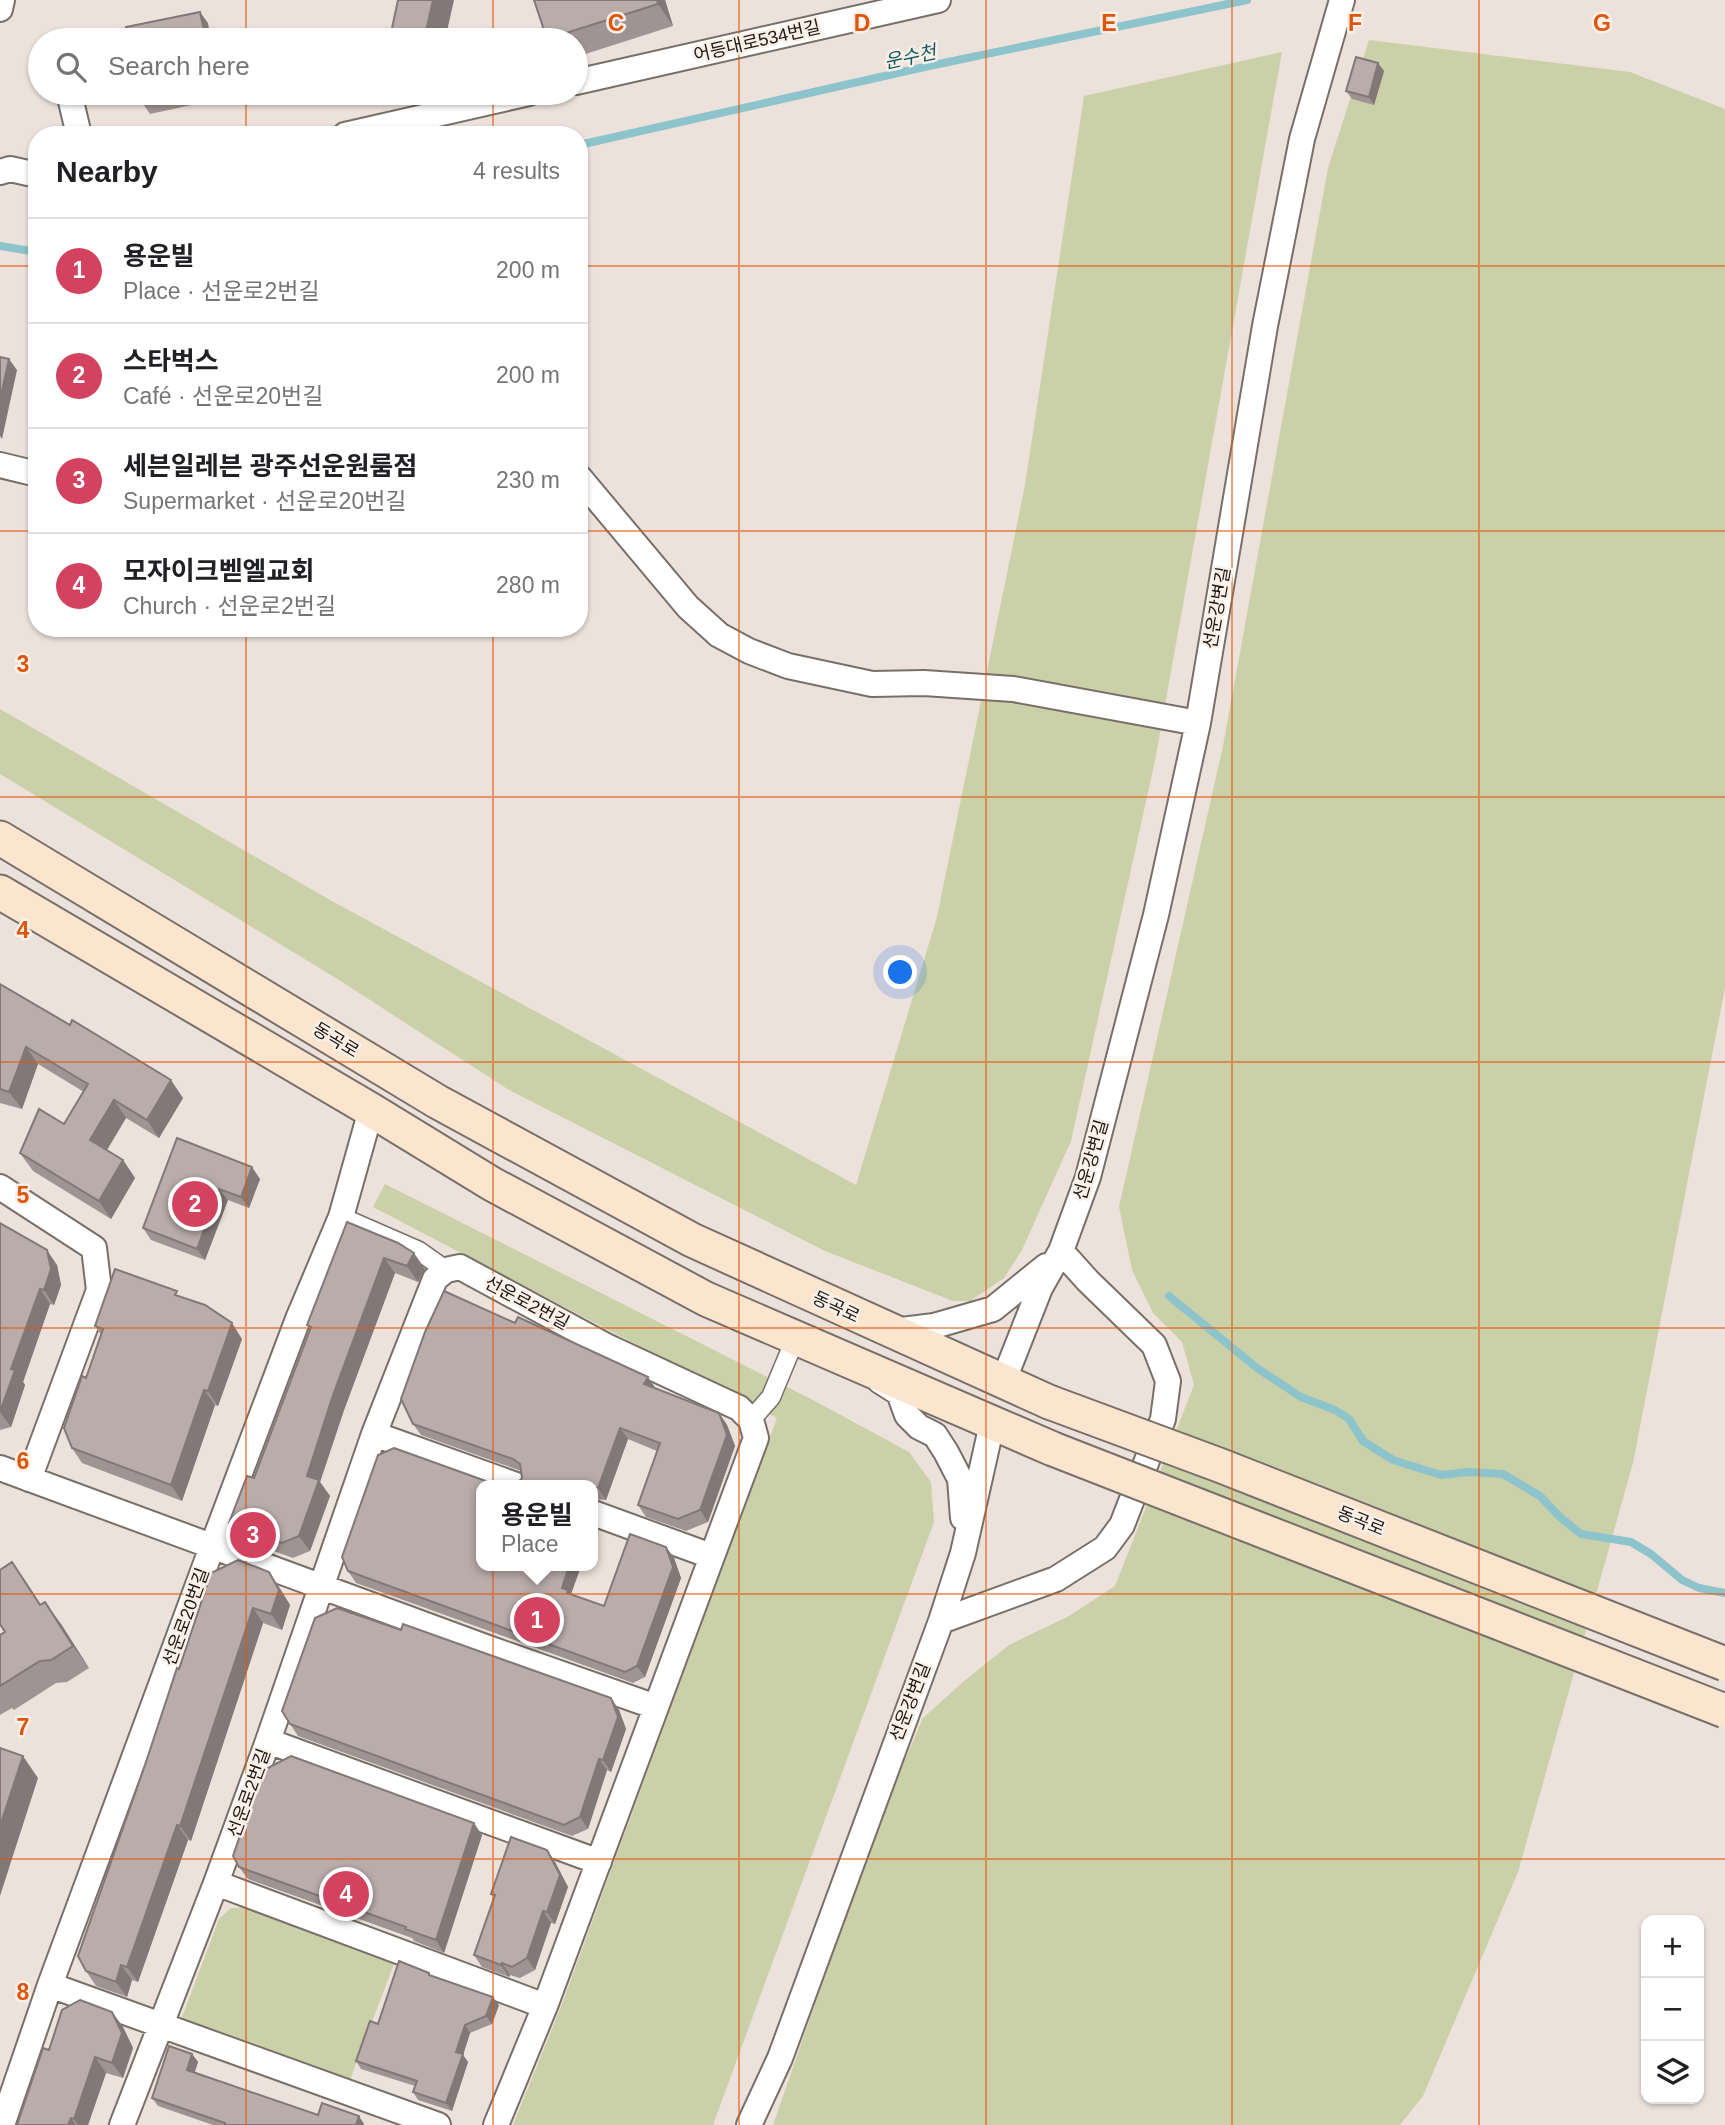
<!DOCTYPE html>
<html lang="en">
<head>
<meta charset="utf-8">
<style>
	:root { --surface:#fff; --page:#f2f2f2; --text:#202124; --muted:#757577; --line:#e0e0e0; --accent:#d3435f }
	body { margin:0; font-family:Arial,"Noto Sans KR",sans-serif; background:var(--page); color:var(--text) }
	.controls { position:absolute; right:21px; bottom:21px; display:grid; overflow:hidden; border-radius:14px; box-shadow:0 2px 5px #0004 }
	.controls button { width:63px; height:63px; display:grid; place-items:center; padding:0; border:0; border-bottom:2px solid var(--line); background:var(--surface); color:var(--text); font:35px sans-serif }
	.you { position:absolute; left:901px; top:973px; width:24px; height:24px; margin:-18px; border:5px solid #fff; border-radius:50%; background:#1a73e8; box-shadow:0 0 0 10px #1a73e833 }
	.badge { display:grid; place-items:center; width:46px; height:46px; border-radius:50%; background:var(--accent); color:#fff; font-size:23px; font-weight:700 }
	.pin { position:absolute; translate:-50% -50%; border:4px solid #fff; box-shadow:0 2px 7px #0006 }
	.popup { position:absolute; left:476px; top:1480px; width:122px; height:91px; box-sizing:border-box; display:grid; place-content:center; border-radius:14px; background:var(--surface); filter:drop-shadow(0 2px 5px #0005); font-size:23px; white-space:nowrap; color:var(--muted) }
	.popup b { font-size:26px; color:var(--text) }
	.popup::after { content:''; position:absolute; left:50%; top:100%; margin-left:-14px; border:14px solid transparent; border-top-color:var(--surface) }
	.list { margin:0; padding:0; list-style:none }
	h2 { display:flex; justify-content:space-between; align-items:center; height:91px; margin:0; padding:0 28px; font-size:30px }
	h2 small { font-size:23px; font-weight:400; color:var(--muted) }
	.list li { display:grid; grid-template-columns:46px 1fr auto; gap:21px; align-items:center; box-sizing:border-box; height:105px; padding:0 28px; border-top:2px solid var(--line) }
	.list b { display:block; font-size:26px; white-space:nowrap }
	.list p { margin:0; font-size:23px; white-space:nowrap; color:var(--muted) }
	.list em { font-size:23px; font-style:normal; color:var(--muted) }
	.icon { flex:none; width:38px; height:38px; fill:none; stroke:currentColor; stroke-width:2; stroke-linecap:round; stroke-linejoin:round }
	.map { position:relative; flex:none; width:1725px; height:2125px; overflow:hidden }
	.search { position:absolute; background:var(--surface); box-shadow:0 2px 5px #0004; left:28px; top:28px; width:560px; height:77px; display:flex; align-items:center; gap:18px; box-sizing:border-box; padding:0 24px; border-radius:38px; color:var(--muted); font-size:26px }
	.panel { position:absolute; background:var(--surface); box-shadow:0 2px 5px #0004; left:28px; top:126px; width:560px; height:511px; border-radius:28px }
	.map>svg:first-child { display:block }
</style>
</head>
<body>
<div class="map">
<svg width="1725" height="2125" viewBox="0 0 1725 2125">
	<rect width="100%" height="100%" fill="#ece2db"/>
	<path fill="#cad0a7" d="M 1369,40 L 1630,72 L 1725,109 L 1725,988 L 1633,1463 L 1518,1872 L 1423,2096 L 1400,2125 L 773,2125 L 876,1828 L 923,1718 L 963,1682 L 1009,1645 L 1069,1616 L 1115,1586 L 1194,1385 L 1182,1342 L 1153,1313 L 1132,1270 L 1119,1207 L 1223,746 L 1328,168 Z
		M 1282,52 L 1155,761 L 1071,1141 L 1022,1250 L 1004,1278 L 970,1301 L 953,1301 L 825,1251 L 509,1090 L 339,980 L 0,774 L 0,709 L 330,900 L 856,1185 L 937,917 L 1025,485 L 1084,96 Z
		M 385,1184 L 813,1400 L 909,1452 L 931,1482 L 934,1522 L 713,2125 L 513,2125 L 562,2004 L 777,1418 L 373,1207 Z
		M 253,1907 L 395,1961 L 349,2083 L 181,2020 L 219,1919 L 231,1908 Z"/>
	<g fill="none" stroke-linecap="round" stroke-linejoin="round">
		<path stroke="#8dc3cb" stroke-width="8" d="M 579,145 L 929,66 L 1247,0
			M 0,246 L 37,252
			M 1169,1296 L 1257,1368 L 1301,1397 L 1335,1410 L 1349,1419 L 1363,1441 L 1393,1460 L 1441,1475 L 1470,1472 L 1503,1474 L 1540,1496 L 1560,1517 L 1581,1534 L 1631,1542 L 1651,1554 L 1682,1580 L 1699,1588 L 1725,1593"/>
		<defs>
			<path id="pedestrian" d="M 341,1217 L 419,1251 L 446,1270
				M 751,1420 L 771,1397 L 796,1337"/>
			<path id="minor" d="M 0,9 L 2,0
				M 576,82 L 938,0
				M 69,93 L 79,135
				M 345,135 L 529,93
				M 0,172 L 10,169 L 37,175
				M 0,465 L 37,474
				M 579,477 L 688,607 L 719,635 L 749,651 L 788,666 L 872,684 L 924,683 L 1013,689 L 1198,723
				M 0,1187 L 94,1248 L 99,1290 L 29,1479
				M 894,1331 L 934,1326 L 993,1309 L 1046,1266
				M 880,1381 L 899,1393 L 907,1415 L 919,1427 L 935,1435 L 946,1452 L 960,1479 L 963,1518
				M 1003,1382 L 1040,1288 L 1061,1251 L 1088,1177 L 1156,915 L 1198,723 L 1265,326 L 1302,139 L 1342,0
				M 374,1434 L 516,1485
				M 0,1468 L 488,1648 L 656,1707
				M 593,1513 L 711,1556
				M 941,1621 L 1056,1579 L 1105,1548 L 1122,1525 L 1163,1419 L 1168,1381 L 1154,1345 L 1088,1281 L 1061,1251
				M 268,1741 L 599,1862
				M 216,1883 L 545,2006
				M 50,1985 L 438,2125
				M 2,2125 L 50,1985 L 212,1547 L 298,1319 L 341,1217 L 371,1110
				M 122,2125 L 216,1883 L 268,1741 L 374,1434 L 435,1279 L 446,1270 L 460,1267 L 608,1347 L 739,1408 L 751,1420 L 756,1438 L 545,2006 L 496,2125
				M 749,2125 L 780,2058 L 941,1621 L 963,1553 L 992,1424"/>
			<path id="secondary" d="M 0,838 L 438,1102 L 692,1240 L 1049,1402
				M 0,892 L 371,1110 L 492,1184 L 706,1299 L 1053,1449"/>
		</defs>
		<use href="#pedestrian" stroke="#776f68" stroke-width="21"/>
		<use href="#minor" stroke="#776f68" stroke-width="28"/>
		<use href="#secondary" stroke="#776f68" stroke-width="37"/>
		<use href="#pedestrian" stroke="#fff" stroke-width="18"/>
		<use href="#minor" stroke="#fff" stroke-width="24"/>
		<use href="#secondary" stroke="#fbe5cf" stroke-width="33"/>
		<defs>
			<path id="secondary-bridge" d="M 1049,1402 L 1219,1465 L 1725,1664
				M 1053,1449 L 1725,1711"/>
		</defs>
		<use href="#secondary-bridge" stroke="#776f68" stroke-width="37" stroke-linecap="butt"/>
		<use href="#secondary-bridge" stroke="#fbe5cf" stroke-width="33"/>
	</g>
	<path fill="#9f9493" d="M 534,0 L 665,0 L 673,26 L 576,57 L 576,40 L 547,40 Z
		M 391,33 L 445,40 L 396,40 Z
		M 1384,71 L 1374,105 L 1352,99 L 1346,91 Z
		M 140,93 L 223,93 L 224,98 L 150,114 L 142,102 Z
		M 0,984 L 183,1098 L 159,1138 L 126,1118 L 107,1150 L 123,1160 L 135,1178 L 111,1219 L 33,1171 L 20,1153 L 64,1124 L 84,1092 L 38,1064 L 22,1109 L 0,1103 Z
		M 177,1138 L 260,1179 L 249,1208 L 228,1200 L 205,1260 L 151,1240 L 143,1228 Z
		M 347,1222 L 425,1269 L 418,1282 L 395,1273 L 344,1410 L 320,1482 L 330,1496 L 310,1551 L 293,1558 L 240,1539 L 229,1523 L 254,1478 L 310,1330 L 307,1325 Z
		M 0,1223 L 57,1265 L 61,1285 L 54,1305 L 50,1304 L 23,1382 L 25,1385 L 11,1427 L 0,1430 Z
		M 181,1297 L 242,1339 L 218,1406 L 215,1405 L 182,1501 L 82,1463 L 72,1448 L 86,1378 L 101,1335 L 95,1326 Z
		M 656,1389 L 719,1413 L 727,1425 L 735,1446 L 708,1522 L 686,1531 L 646,1517 L 638,1505 L 657,1451 L 628,1439 L 606,1500 L 593,1499 L 593,1485 L 517,1485 L 522,1478 L 521,1471 L 421,1435 L 413,1424 Z
		M 666,1547 L 674,1558 L 681,1578 L 645,1677 L 633,1683 L 356,1583 L 348,1571 L 481,1566 L 581,1566 L 571,1594 L 604,1606 Z
		M 269,1572 L 279,1587 L 290,1605 L 282,1630 L 263,1623 L 191,1841 L 188,1840 L 138,1982 L 132,1980 L 127,1997 L 96,1986 L 86,1971 L 179,1669 Z
		M 28,1585 L 41,1605 L 61,1624 L 89,1668 L 67,1682 L 56,1683 L 14,1710 L 12,1708 L 0,1715 L 0,1635 L 5,1632 Z
		M 401,1630 L 611,1698 L 619,1710 L 626,1729 L 611,1772 L 607,1770 L 588,1829 L 572,1836 L 298,1736 L 290,1724 Z
		M 482,1835 L 444,1953 L 414,1941 L 412,1938 L 248,1879 L 239,1867 Z
		M 555,1862 L 568,1887 L 555,1924 L 551,1923 L 535,1970 L 520,1978 L 510,1975 L 509,1977 L 482,1967 L 474,1955 L 494,1897 L 491,1894 Z
		M 429,1973 L 431,1976 L 499,2005 L 492,2024 L 470,2033 L 463,2055 L 468,2062 L 452,2111 L 418,2100 L 413,2092 L 415,2086 L 361,2069 L 356,2061 L 378,2024 Z
		M 112,2012 L 123,2027 L 133,2048 L 123,2078 L 106,2073 L 88,2125 L 17,2125 Z
		M 192,2054 L 198,2062 L 194,2072 L 318,2115 L 364,2124 L 364,2125 L 213,2125 L 158,2106 L 152,2098 Z"/>
	<path fill="#827878" d="M 433,0 L 454,0 L 445,40 L 424,40 Z
		M 657,0 L 665,0 L 673,26 L 658,4 Z
		M 200,12 L 208,23 L 211,40 L 206,40 Z
		M 1378,63 L 1384,71 L 1374,105 L 1369,97 Z
		M 9,359 L 17,370 L 2,439 L 0,436 L 0,400 Z
		M 26,1047 L 38,1064 L 22,1109 L 9,1092 Z
		M 171,1080 L 183,1098 L 159,1138 L 147,1120 Z
		M 114,1100 L 126,1118 L 102,1158 L 90,1140 Z
		M 123,1160 L 135,1178 L 111,1219 L 99,1201 Z
		M 252,1167 L 260,1179 L 249,1208 L 241,1197 Z
		M 219,1189 L 228,1200 L 205,1260 L 197,1249 Z
		M 47,1250 L 57,1265 L 61,1285 L 54,1305 L 44,1290 Z
		M 414,1253 L 425,1269 L 418,1282 L 407,1266 Z
		M 384,1258 L 395,1273 L 344,1410 L 320,1482 L 330,1496 L 310,1551 L 299,1536 L 307,1476 L 333,1395 Z
		M 40,1289 L 50,1304 L 23,1382 L 25,1385 L 11,1427 L 0,1412 L 11,1369 Z
		M 232,1323 L 242,1339 L 218,1406 L 208,1391 Z
		M 648,1377 L 656,1389 L 644,1384 Z
		M 204,1390 L 215,1405 L 182,1501 L 171,1485 Z
		M 719,1413 L 727,1425 L 735,1446 L 708,1522 L 700,1510 Z
		M 620,1428 L 628,1439 L 606,1500 L 598,1488 Z
		M 666,1547 L 674,1558 L 681,1578 L 645,1677 L 637,1666 Z
		M 12,1562 L 28,1585 L 55,1627 L 40,1605 Z
		M 569,1566 L 581,1566 L 570,1597 L 562,1588 Z
		M 269,1572 L 279,1587 L 290,1605 L 282,1630 L 271,1614 Z
		M 45,1602 L 61,1624 L 89,1668 L 73,1646 Z
		M 253,1608 L 263,1623 L 191,1841 L 180,1826 Z
		M 611,1698 L 619,1710 L 626,1729 L 611,1772 L 603,1760 Z
		M 23,1756 L 38,1778 L 0,1896 L 0,1826 Z
		M 599,1759 L 607,1770 L 588,1829 L 580,1817 Z
		M 474,1823 L 482,1835 L 444,1953 L 436,1940 Z
		M 177,1825 L 188,1840 L 138,1982 L 127,1967 Z
		M 547,1850 L 555,1862 L 568,1887 L 555,1924 L 547,1912 Z
		M 543,1911 L 551,1923 L 535,1970 L 527,1958 Z
		M 502,1963 L 510,1975 L 509,1977 L 501,1965 Z
		M 121,1965 L 132,1980 L 127,1997 L 116,1982 Z
		M 493,1997 L 499,2005 L 492,2024 L 486,2016 Z
		M 112,2012 L 123,2027 L 133,2048 L 123,2078 L 112,2063 Z
		M 465,2025 L 470,2033 L 463,2055 L 468,2062 L 452,2111 L 446,2103 L 456,2052 Z
		M 192,2054 L 198,2062 L 193,2078 L 187,2070 Z
		M 95,2057 L 106,2073 L 88,2125 L 78,2125 L 74,2119 Z
		M 359,2116 L 364,2124 L 364,2125 L 356,2125 Z
		M 71,2118 L 76,2125 L 68,2125 Z"/>
	<path fill="#b9acab" stroke="#827878" stroke-width="2" d="M 398,0 L 433,0 L 424,40 L 391,33 Z
		M 534,0 L 657,0 L 658,4 L 547,39 Z
		M 200,12 L 206,40 L 129,40 L 126,27 Z
		M 1356,57 L 1378,63 L 1369,97 L 1346,91 Z
		M 140,93 L 187,93 L 142,102 Z
		M 0,357 L 9,359 L 0,400 Z
		M 0,984 L 70,1025 L 72,1020 L 171,1080 L 147,1120 L 114,1100 L 90,1140 L 123,1160 L 99,1201 L 20,1153 L 39,1109 L 64,1124 L 88,1084 L 26,1047 L 9,1092 L 0,1089 Z
		M 177,1138 L 252,1167 L 241,1197 L 219,1189 L 197,1249 L 143,1228 Z
		M 347,1222 L 398,1243 L 414,1253 L 407,1266 L 384,1258 L 333,1395 L 307,1476 L 319,1480 L 299,1536 L 282,1543 L 229,1523 L 247,1476 L 254,1478 L 311,1327 L 307,1325 Z
		M 0,1223 L 47,1250 L 51,1269 L 44,1290 L 40,1289 L 11,1369 L 15,1370 L 0,1412 Z
		M 115,1269 L 177,1291 L 175,1295 L 205,1305 L 232,1323 L 208,1391 L 204,1390 L 171,1485 L 72,1448 L 64,1428 L 82,1376 L 86,1378 L 103,1329 L 95,1326 Z
		M 444,1291 L 515,1323 L 518,1317 L 648,1377 L 644,1384 L 719,1413 L 727,1435 L 700,1510 L 678,1519 L 638,1505 L 660,1443 L 620,1428 L 598,1488 L 593,1488 L 593,1485 L 516,1485 L 522,1478 L 520,1464 L 513,1459 L 413,1424 L 401,1399 L 425,1332 Z
		M 394,1448 L 497,1485 L 481,1485 L 481,1566 L 569,1566 L 562,1588 L 568,1590 L 567,1593 L 604,1606 L 630,1534 L 666,1547 L 673,1567 L 637,1666 L 625,1672 L 348,1571 L 342,1557 L 378,1455 Z
		M 238,1560 L 269,1572 L 279,1590 L 271,1614 L 253,1608 L 180,1826 L 177,1825 L 127,1967 L 121,1965 L 116,1982 L 86,1971 L 78,1956 L 145,1765 L 177,1668 L 179,1669 L 211,1573 Z
		M 12,1562 L 40,1605 L 45,1602 L 73,1646 L 51,1660 L 40,1661 L 0,1686 L 0,1635 L 5,1632 L 0,1624 L 0,1570 Z
		M 337,1608 L 401,1630 L 403,1624 L 611,1698 L 618,1717 L 603,1760 L 599,1759 L 580,1817 L 564,1825 L 290,1724 L 282,1711 L 315,1618 Z
		M 0,1748 L 23,1756 L 0,1826 Z
		M 291,1756 L 474,1823 L 436,1940 L 405,1929 L 406,1927 L 239,1867 L 233,1856 L 262,1771 Z
		M 511,1837 L 547,1850 L 560,1875 L 547,1912 L 543,1911 L 527,1958 L 512,1967 L 502,1963 L 501,1965 L 474,1955 L 495,1895 L 491,1894 Z
		M 399,1961 L 429,1973 L 429,1975 L 493,1997 L 486,2016 L 465,2025 L 456,2052 L 463,2054 L 446,2103 L 413,2092 L 417,2081 L 356,2061 L 370,2021 L 378,2024 Z
		M 80,2000 L 112,2012 L 122,2033 L 112,2063 L 95,2057 L 74,2119 L 71,2118 L 68,2125 L 17,2125 L 43,2048 L 49,2050 L 62,2010 Z
		M 169,2046 L 192,2054 L 187,2070 L 318,2115 L 322,2103 L 359,2116 L 356,2125 L 225,2125 L 225,2123 L 152,2098 Z"/>
	<path fill="none" stroke="#de560c" stroke-width="2" stroke-opacity="0.55" d="M 246,0 L 246,40M 493,0 L 493,40M 739,0 L 739,2125M 986,0 L 986,2125M 1232,0 L 1232,2125M 1479,0 L 1479,2125M 246,93 L 246,135M 493,93 L 493,135M 0,266 L 37,266M 579,266 L 1725,266M 0,531 L 37,531M 579,531 L 1725,531M 246,628 L 246,2125M 493,628 L 493,2125M 0,797 L 1725,797M 0,1062 L 1725,1062M 0,1328 L 1725,1328M 0,1594 L 1725,1594M 0,1859 L 1725,1859"/>
	<g text-anchor="middle" dominant-baseline="central" stroke-width="5" stroke-linejoin="round" paint-order="stroke">
		<g font-size="18" fill="#1b1815" stroke="#faf0e8">
			<text transform="translate(757 41) rotate(-13)">어등대로534번길</text>
			<text transform="translate(1217 608) rotate(-80)">선운강변길</text>
			<text transform="translate(336 1040) rotate(31)">동곡로</text>
			<text transform="translate(1091 1160) rotate(-74)">선운강변길</text>
			<text transform="translate(527 1303) rotate(28)">선운로2번길</text>
			<text transform="translate(836 1307) rotate(25)">동곡로</text>
			<text transform="translate(1361 1521) rotate(22)">동곡로</text>
			<text transform="translate(186 1617) rotate(-70)">선운로20번길</text>
			<text transform="translate(910 1702) rotate(-69)">선운강변길</text>
			<text transform="translate(249 1793) rotate(-70)">선운로2번길</text>
		</g>
		<g font-size="19" font-style="italic" fill="#115c65" stroke="#faf0e8">
			<text transform="translate(910 57) rotate(-12)">운수천</text>
		</g>
	</g>
	<g font-size="23" text-anchor="middle" font-weight="bold" fill="#de560c" stroke="#faf0e8" stroke-width="5" stroke-linejoin="round" paint-order="stroke">
		<text x="616" y="31">C</text>
		<text x="862" y="31">D</text>
		<text x="1109" y="31">E</text>
		<text x="1355" y="31">F</text>
		<text x="1602" y="31">G</text>
		<text x="23" y="672">3</text>
		<text x="23" y="938">4</text>
		<text x="23" y="1203">5</text>
		<text x="23" y="1469">6</text>
		<text x="23" y="1735">7</text>
		<text x="23" y="2000">8</text>
	</g>
</svg>
<div class="controls">
<button>+</button>
<button>−</button>
<button><svg class="icon" aria-label="layers" viewBox="0 0 24 24"><path d="M12 4l9 5-9 5-9-5zM3 14l9 5 9-5"/></svg></button>
</div>
<div class="you"></div>
<div class="pin badge" style="left:537px;top:1620px">1</div>
<div class="popup"><b>용운빌</b>Place</div>
<div class="pin badge" style="left:195px;top:1204px">2</div>
<div class="pin badge" style="left:253px;top:1535px">3</div>
<div class="pin badge" style="left:346px;top:1894px">4</div>
<div class="search"><svg class="icon" aria-label="search" viewBox="0 0 24 24"><circle cx="10" cy="10" r="6"/><path d="M15 15l6 6"/></svg>Search here</div>
<section class="panel">
<h2>Nearby<small>4 results</small></h2>
<ul class="list">
<li><span class="badge">1</span><div><b>용운빌</b><p>Place · 선운로2번길</p></div><em>200 m</em></li>
<li><span class="badge">2</span><div><b>스타벅스</b><p>Café · 선운로20번길</p></div><em>200 m</em></li>
<li><span class="badge">3</span><div><b>세븐일레븐 광주선운원룸점</b><p>Supermarket · 선운로20번길</p></div><em>230 m</em></li>
<li><span class="badge">4</span><div><b>모자이크벧엘교회</b><p>Church · 선운로2번길</p></div><em>280 m</em></li>
</ul>
</section>
</div>
</body>
</html>
